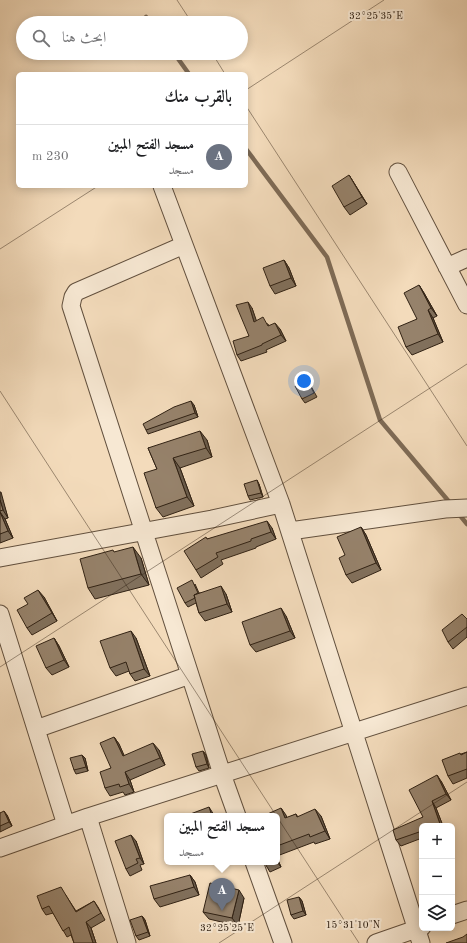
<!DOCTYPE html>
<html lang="ar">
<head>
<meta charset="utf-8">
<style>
	:root { --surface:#fff; --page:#f2f2f2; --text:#202124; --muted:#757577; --line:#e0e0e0; --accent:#8f2418 }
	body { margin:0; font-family:"Old Standard TT",Amiri,serif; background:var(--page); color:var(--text); direction:rtl }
	.controls { position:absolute; right:12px; bottom:12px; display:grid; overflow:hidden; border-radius:6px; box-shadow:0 2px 10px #0003 }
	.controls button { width:36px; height:36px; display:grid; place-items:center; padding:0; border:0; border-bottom:1px solid var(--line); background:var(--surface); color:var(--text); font:20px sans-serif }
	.you { position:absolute; left:304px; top:381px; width:14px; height:14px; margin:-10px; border:3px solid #fff; border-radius:50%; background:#1a73e8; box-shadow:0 0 0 6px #1a73e833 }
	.badge { display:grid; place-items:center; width:26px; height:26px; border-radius:50%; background:var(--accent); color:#fff; font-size:13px; font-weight:700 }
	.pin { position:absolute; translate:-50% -33px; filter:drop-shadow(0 1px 2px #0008) }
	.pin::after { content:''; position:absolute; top:21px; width:14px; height:12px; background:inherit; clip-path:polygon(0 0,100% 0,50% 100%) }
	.popup { position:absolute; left:164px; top:813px; width:116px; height:52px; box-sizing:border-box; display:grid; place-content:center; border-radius:6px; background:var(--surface); filter:drop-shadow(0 1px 3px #0005); font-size:13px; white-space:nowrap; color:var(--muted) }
	.popup b { font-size:15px; color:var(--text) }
	.popup::after { content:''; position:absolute; left:50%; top:100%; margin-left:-8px; border:8px solid transparent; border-top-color:var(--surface) }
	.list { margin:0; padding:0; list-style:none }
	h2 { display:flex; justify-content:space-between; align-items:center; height:52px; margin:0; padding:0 16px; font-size:17px }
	h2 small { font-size:13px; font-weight:400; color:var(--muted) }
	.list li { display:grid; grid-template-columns:26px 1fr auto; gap:12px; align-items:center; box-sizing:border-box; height:64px; padding:0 16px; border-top:1px solid var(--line) }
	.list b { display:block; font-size:15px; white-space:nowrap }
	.list p { margin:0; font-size:13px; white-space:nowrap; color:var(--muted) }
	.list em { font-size:13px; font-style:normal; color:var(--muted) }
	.icon { flex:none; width:22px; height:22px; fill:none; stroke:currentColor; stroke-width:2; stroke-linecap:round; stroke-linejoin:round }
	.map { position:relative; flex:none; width:467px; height:943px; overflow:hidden; direction:ltr }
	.search { position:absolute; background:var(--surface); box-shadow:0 2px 10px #0003; left:16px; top:16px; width:232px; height:44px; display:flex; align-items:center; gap:10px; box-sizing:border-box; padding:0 14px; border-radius:22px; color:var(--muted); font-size:15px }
	.panel { position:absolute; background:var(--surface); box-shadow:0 2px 10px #0003; left:16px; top:72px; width:232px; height:116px; border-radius:6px; direction:rtl }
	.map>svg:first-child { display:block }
</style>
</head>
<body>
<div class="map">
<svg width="467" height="943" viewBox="0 0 467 943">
	<rect width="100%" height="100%" fill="#f3dbbb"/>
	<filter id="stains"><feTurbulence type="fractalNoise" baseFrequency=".005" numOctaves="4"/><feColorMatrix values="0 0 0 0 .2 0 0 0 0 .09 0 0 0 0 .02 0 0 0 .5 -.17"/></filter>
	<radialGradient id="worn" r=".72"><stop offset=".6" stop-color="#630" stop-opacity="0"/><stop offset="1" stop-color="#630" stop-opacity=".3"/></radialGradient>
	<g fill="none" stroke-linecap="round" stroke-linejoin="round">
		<path stroke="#7e6b56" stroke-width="4.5" d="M 146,17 L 151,23
			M 174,53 L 189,74
			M 246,149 L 327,257 L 380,420 L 451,504
			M 458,513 L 467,524"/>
		<defs>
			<path id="minor" d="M 398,172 L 467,305
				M 162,186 L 281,504 L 421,943
				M 184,245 L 76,292 L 73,297 L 71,306 L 222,774 L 237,816
				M 447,267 L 467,258
				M 290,531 L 445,509 L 467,508
				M 0,558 L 212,519 L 281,504
				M 0,614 L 66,825
				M 36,729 L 190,675
				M 88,817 L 127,943
				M 0,848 L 88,817 L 467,696
				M 254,862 L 283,943
				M 452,915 L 467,910
				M 376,943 L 422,927"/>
		</defs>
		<use href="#minor" stroke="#62503e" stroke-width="19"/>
		<use href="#minor" stroke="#f7e8d3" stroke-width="17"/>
	</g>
	<path fill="#81705c" stroke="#312214" d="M 349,175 L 367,204 L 350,215 L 344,207 Z
		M 284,260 L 289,268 L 296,286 L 275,294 L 270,286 Z
		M 419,285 L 424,293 L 437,316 L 433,318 L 443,342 L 412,355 L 406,347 L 417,319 Z
		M 252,308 L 256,321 L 268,324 L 269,326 L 280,329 L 286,341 L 266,350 L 267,352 L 241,361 L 237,355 L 249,336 Z
		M 307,379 L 317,397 L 305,403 L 302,399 Z
		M 194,405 L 198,417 L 148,434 L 146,430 Z
		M 207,440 L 212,457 L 180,468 L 194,506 L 163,517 L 156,508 L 157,469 L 148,448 Z
		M 259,484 L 263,497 L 250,500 L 248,496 Z
		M 0,492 L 8,518 L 5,519 L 13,538 L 0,543 Z
		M 361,527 L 366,535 L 381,570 L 352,583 L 346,575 L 345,555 Z
		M 272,528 L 276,539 L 256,547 L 256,548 L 221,560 L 223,564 L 201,578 L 196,570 L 207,539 Z
		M 141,558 L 149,585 L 95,599 L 88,588 Z
		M 195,584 L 199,593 L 226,594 L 232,612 L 205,621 L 199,613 L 196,603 L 188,607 L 185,603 Z
		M 44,597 L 57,621 L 32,635 L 27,628 Z
		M 286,616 L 295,638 L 256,652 L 250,645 Z
		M 467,619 L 467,637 L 453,649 L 448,642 Z
		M 54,638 L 59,646 L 69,667 L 52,675 L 46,668 Z
		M 136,638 L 150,676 L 135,681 L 130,674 L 129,671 L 116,676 L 110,668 Z
		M 114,737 L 119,744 L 124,756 L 159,750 L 165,765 L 130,780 L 134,792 L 125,795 L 123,792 L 110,796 L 105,788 L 111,768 Z
		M 203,751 L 206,755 L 209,768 L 199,771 L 196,767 Z
		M 467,752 L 467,778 L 453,784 L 448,776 L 461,754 Z
		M 82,755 L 85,758 L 88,771 L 76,774 L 74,770 Z
		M 441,781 L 451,800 L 436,808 L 443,826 L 422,826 L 422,838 L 401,846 L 396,840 L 423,817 Z
		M 281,808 L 287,818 L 296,814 L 298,817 L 321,816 L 330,839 L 315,844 L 314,842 L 277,856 L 277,816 Z
		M 0,813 L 7,815 L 12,826 L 0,832 Z
		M 136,841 L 144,864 L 140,865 L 142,870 L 130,876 L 126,869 Z
		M 277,858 L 281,867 L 270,872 L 264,862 L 277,862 Z
		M 190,875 L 195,882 L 199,895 L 160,907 L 154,899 Z
		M 65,894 L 76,911 L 94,901 L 98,907 L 105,920 L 91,928 L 96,943 L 74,943 L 71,935 L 67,937 L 53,913 L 46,915 L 42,909 Z
		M 299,897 L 302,901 L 306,915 L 294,919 L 291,915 Z
		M 244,898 L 238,926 L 209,919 L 203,912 Z
		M 142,916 L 145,920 L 150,936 L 139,940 L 136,936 Z"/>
	<path fill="#695b4b" stroke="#312214" d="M 349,175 L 354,183 L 367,204 L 362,197 Z
		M 284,260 L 289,268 L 296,286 L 291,278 Z
		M 419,285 L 424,293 L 437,316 L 431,308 Z
		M 248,302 L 252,308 L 259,328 L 254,322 Z
		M 428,310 L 433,318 L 443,342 L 438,334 Z
		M 275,323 L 280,329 L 286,341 L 281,335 Z
		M 191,401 L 194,405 L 198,417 L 195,413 Z
		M 200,431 L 207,440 L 212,457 L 206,448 Z
		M 173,458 L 180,468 L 194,506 L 187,497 Z
		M 257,480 L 259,484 L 263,497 L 261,493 Z
		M 0,492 L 1,492 L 8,518 L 3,510 L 0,500 Z
		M 0,512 L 5,519 L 13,538 L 8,531 Z
		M 267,521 L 272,528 L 276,539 L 271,532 Z
		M 361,527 L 366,535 L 381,570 L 376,563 Z
		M 133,547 L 141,558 L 149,585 L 141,574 Z
		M 221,586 L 226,594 L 232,612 L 227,604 Z
		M 38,590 L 44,597 L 57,621 L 52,613 Z
		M 281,608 L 286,616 L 295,638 L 290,631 Z
		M 131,631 L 136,638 L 150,676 L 144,669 Z
		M 54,638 L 59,646 L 69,667 L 64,660 Z
		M 114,737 L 119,744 L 128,764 L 123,756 Z
		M 153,743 L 159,750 L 165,765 L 160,758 Z
		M 203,751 L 206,755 L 209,768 L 207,764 Z
		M 82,755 L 85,758 L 88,771 L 86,767 Z
		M 125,772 L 130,780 L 134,792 L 129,784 Z
		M 437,775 L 441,781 L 451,800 L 446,794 Z
		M 432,801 L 436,808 L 443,826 L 441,826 L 440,824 Z
		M 209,807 L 214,815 L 215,816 L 212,816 Z
		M 281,808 L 286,815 L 290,826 L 285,818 Z
		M 315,809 L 321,816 L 330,839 L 325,831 Z
		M 4,811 L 7,815 L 12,826 L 9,822 Z
		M 131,835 L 136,841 L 144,864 L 140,858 Z
		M 277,858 L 281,867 L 277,862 Z
		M 190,875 L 195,882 L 199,895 L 194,887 Z
		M 239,890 L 244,898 L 238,926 L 232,918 Z
		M 299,897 L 302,901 L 306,915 L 303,911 Z
		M 142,916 L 145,920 L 150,936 L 148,932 Z
		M 86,922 L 91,928 L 96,943 L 93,943 Z"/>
	<path fill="#96826b" stroke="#312214" d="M 349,175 L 362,197 L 344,207 L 332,186 Z
		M 284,260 L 291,278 L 270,286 L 263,268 Z
		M 419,285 L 431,308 L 428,310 L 438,334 L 406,347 L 398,327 L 417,319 L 404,293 Z
		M 248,302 L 254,322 L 263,317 L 268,326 L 275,323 L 281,335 L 262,344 L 262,345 L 237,355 L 233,341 L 249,336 L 236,305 Z
		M 307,379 L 314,393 L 302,399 L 295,386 Z
		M 191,401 L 195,413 L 146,430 L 143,424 L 174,407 Z
		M 200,431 L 206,448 L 173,458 L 187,497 L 156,508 L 144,473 L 157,469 L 148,448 Z
		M 257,480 L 261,493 L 248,496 L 244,484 Z
		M 0,500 L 3,510 L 0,511 Z
		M 0,512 L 8,531 L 0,534 Z
		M 267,521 L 271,532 L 251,539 L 251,541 L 216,553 L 218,557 L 196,570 L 184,551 L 206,537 L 207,539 Z
		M 361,527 L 376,563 L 346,575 L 339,558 L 345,555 L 337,537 Z
		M 133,547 L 141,574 L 88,588 L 80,559 L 113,550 L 114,552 Z
		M 192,580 L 198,593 L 194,595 L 195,598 L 185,603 L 177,588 Z
		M 221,586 L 227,604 L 199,613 L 194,595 Z
		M 38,590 L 52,613 L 27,628 L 17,610 L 28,604 L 24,598 Z
		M 281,608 L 290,631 L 250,645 L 242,622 Z
		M 462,614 L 467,619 L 467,627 L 448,642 L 442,630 Z
		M 131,631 L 144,669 L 130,674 L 126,662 L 110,668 L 100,641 Z
		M 54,638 L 64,660 L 46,668 L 36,646 Z
		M 114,737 L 123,756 L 153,743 L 160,758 L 125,772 L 129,784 L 120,787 L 119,784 L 105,788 L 100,772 L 111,768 L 100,743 Z
		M 203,751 L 207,764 L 196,767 L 192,754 Z
		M 467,752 L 467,769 L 448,776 L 442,760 L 460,753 L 461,755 Z
		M 82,755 L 86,767 L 74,770 L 70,758 Z
		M 437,775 L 446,794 L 432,801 L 440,824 L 435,826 L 422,826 L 422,831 L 396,840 L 393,830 L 423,817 L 409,790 Z
		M 209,807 L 212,816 L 185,816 Z
		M 281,808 L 285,818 L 296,814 L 297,817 L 315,809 L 325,831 L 310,837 L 309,834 L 277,846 L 277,816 L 263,816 Z
		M 4,811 L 9,822 L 0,826 L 0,813 Z
		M 131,835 L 140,858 L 136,859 L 138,863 L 126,869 L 115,841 Z
		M 264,862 L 271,862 L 265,864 Z
		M 190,875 L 194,887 L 154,899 L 150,886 Z
		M 210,883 L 239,890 L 232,918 L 203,912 Z
		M 61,887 L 76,912 L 94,901 L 101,913 L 86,922 L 93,943 L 74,943 L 69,927 L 63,931 L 49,906 L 42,909 L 37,896 Z
		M 299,897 L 303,911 L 291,915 L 287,900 Z
		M 142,916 L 148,932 L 136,936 L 130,920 Z
		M 467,934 L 467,943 L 446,943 L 463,937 Z"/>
	<path fill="none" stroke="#312214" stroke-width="1" stroke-opacity="0.45" d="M 177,0 L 192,23M 212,53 L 225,74M 246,90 L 384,0M 246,106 L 467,446M 0,249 L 98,186M 0,391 L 359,943M 0,667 L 467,364M 219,943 L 467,782"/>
	<g font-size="10" text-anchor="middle" fill="#312214" stroke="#f7e8d3" stroke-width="4" stroke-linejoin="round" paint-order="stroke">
		<text x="376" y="19">32°25'35"E</text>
		<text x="353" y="928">15°31'10"N</text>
		<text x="227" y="931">32°25'25"E</text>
	</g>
	<rect width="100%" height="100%" filter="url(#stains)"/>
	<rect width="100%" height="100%" fill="url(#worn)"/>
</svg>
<div class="controls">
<button>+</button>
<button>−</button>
<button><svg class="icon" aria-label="layers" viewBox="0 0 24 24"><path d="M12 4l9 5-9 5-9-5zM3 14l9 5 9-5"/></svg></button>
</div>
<div class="you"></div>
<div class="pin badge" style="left:222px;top:911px;background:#6b7280">A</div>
<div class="popup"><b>مسجد الفتح المبين</b>مسجد</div>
<div class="search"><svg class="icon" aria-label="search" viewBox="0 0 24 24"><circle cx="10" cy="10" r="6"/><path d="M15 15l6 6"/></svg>ابحث هنا</div>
<section class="panel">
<h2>بالقرب منك<small></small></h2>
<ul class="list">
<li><span class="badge" style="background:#6b7280">A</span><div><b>مسجد الفتح المبين</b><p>مسجد</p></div><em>230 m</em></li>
</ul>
</section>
</div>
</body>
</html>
